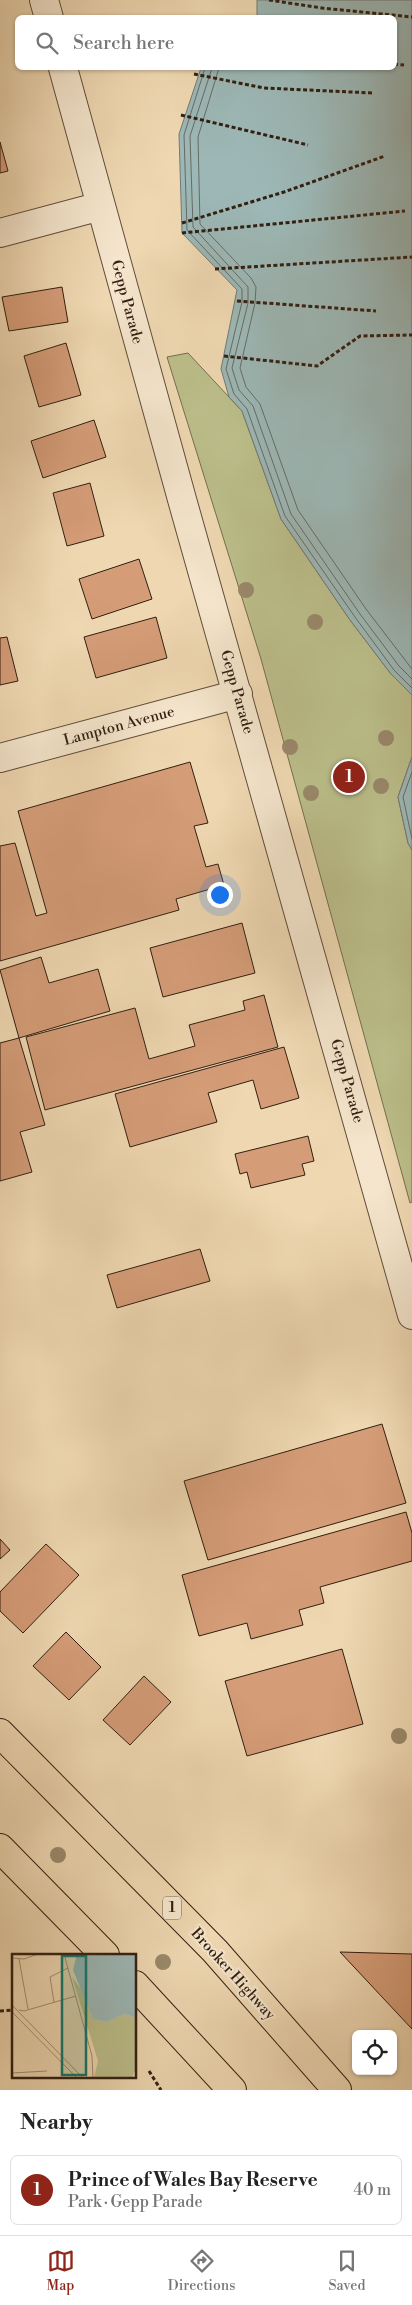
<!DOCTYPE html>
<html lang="en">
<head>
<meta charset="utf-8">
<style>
	:root { --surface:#fff; --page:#f6f6f6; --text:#222; --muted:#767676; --line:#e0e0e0; --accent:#8f2418 }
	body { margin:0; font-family:"Libre Bodoni",serif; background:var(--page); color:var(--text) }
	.controls { position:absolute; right:15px; bottom:15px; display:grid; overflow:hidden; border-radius:8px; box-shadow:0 1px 4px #0004 }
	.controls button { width:45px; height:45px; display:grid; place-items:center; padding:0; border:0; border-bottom:1px solid var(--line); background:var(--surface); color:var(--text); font:25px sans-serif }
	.you { position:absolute; left:219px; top:894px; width:18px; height:18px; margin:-12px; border:4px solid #fff; border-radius:50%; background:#1a73e8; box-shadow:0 0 0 8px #1a73e833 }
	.badge { display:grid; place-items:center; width:32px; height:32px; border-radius:50%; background:var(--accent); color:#fff; font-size:16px; font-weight:700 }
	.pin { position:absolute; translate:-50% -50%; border:2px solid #fff; box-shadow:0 1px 5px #0006 }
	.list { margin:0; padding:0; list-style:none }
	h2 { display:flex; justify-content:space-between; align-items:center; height:65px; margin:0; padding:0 20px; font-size:21px }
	h2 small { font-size:16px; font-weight:400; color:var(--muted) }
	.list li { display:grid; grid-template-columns:32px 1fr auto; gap:15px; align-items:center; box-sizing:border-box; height:70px; margin:0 10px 10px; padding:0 10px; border:1px solid var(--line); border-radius:8px }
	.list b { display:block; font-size:19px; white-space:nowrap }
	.list p { margin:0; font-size:16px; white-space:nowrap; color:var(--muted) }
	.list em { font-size:16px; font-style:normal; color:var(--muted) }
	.icon { flex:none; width:28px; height:28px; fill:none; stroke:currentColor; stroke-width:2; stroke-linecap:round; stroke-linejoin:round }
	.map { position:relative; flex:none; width:412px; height:2090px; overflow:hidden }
	.search { position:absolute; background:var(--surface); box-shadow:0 1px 4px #0004; left:15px; right:15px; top:15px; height:55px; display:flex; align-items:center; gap:12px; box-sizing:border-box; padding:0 18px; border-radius:8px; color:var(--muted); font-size:19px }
	.sheet { height:145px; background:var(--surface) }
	nav { display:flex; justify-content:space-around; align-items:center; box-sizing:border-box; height:70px; border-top:1px solid var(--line); background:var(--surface); font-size:14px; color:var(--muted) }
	nav a { display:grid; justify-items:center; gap:2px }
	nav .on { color:var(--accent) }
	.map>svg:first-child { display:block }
</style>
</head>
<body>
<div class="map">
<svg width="412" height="2090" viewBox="0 0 412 2090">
	<rect width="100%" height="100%" fill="#eed7b1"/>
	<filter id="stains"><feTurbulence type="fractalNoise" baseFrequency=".004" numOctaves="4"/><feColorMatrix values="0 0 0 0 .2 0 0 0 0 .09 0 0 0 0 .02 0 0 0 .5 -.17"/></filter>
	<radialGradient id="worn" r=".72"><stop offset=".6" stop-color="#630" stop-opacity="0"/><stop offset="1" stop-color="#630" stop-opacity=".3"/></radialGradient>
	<path fill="#bbbe8a" stroke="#766e4e" d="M 188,353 L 242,411 L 281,519 L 350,620 L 391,674 L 412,695 L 412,757 L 398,797 L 408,843 L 412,850 L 412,1202 L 410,1203 L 261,659 L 167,357 Z"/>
	<path fill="#9cb7b5" stroke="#727a74" d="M 257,0 L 412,0 L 412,695 L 391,674 L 350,620 L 281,519 L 242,411 L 229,397 L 221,369 L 237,290 L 182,233 L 179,134 L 201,68 L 394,68 L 394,18 L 257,17 Z
		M 412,757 L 412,850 L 408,843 L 398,797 Z"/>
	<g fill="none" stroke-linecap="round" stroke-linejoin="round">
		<path stroke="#676b64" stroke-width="1" d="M 205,68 L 184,135 L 187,230 L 242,289 L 242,302 L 226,369 L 234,394 L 247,409 L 285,516 L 355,617 L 394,670 L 412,688
			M 212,68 L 190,136 L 193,227 L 248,287 L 248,303 L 232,368 L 239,390 L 253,406 L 291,514 L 360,614 L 399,666 L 412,679
			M 219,68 L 198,137 L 200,224 L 251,278 L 256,287 L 255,303 L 240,368 L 246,387 L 260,404 L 298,510 L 366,609 L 412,669
			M 412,772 L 403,797 L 412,839"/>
	</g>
	<path fill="#d49c77" stroke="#321f12" d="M 0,142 L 8,171 L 0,173 Z
		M 62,287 L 68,322 L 9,331 L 2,297 Z
		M 66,343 L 81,395 L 39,407 L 24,356 Z
		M 94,420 L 106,457 L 43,478 L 31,441 Z
		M 90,483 L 104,536 L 67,546 L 53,493 Z
		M 139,559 L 152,599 L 92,619 L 79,579 Z
		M 156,617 L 167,658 L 96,678 L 84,637 Z
		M 7,637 L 18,681 L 0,685 L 0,638 Z
		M 190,762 L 208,823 L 194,826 L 206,867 L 218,864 L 224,885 L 176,899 L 179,910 L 0,961 L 0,846 L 15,843 L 36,916 L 47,913 L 18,811 Z
		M 242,923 L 255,973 L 163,997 L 150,948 Z
		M 41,957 L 49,983 L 98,969 L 110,1011 L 19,1038 L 0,970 Z
		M 264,995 L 278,1047 L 45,1110 L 26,1037 L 135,1008 L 149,1059 L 195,1046 L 189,1025 L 245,1010 L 243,1001 Z
		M 19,1038 L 45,1125 L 20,1132 L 32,1172 L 0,1181 L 0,1043 Z
		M 284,1047 L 299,1098 L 261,1109 L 253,1080 L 208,1093 L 217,1122 L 130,1147 L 115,1094 Z
		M 308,1136 L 314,1161 L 302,1164 L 305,1175 L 251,1188 L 247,1172 L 240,1174 L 235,1154 Z
		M 200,1249 L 210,1281 L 117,1308 L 107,1275 Z
		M 382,1424 L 406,1503 L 208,1560 L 184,1481 Z
		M 406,1512 L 412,1533 L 412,1561 L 320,1587 L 324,1603 L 299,1610 L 303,1625 L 251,1639 L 247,1623 L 199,1636 L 182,1575 Z
		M 0,1539 L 10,1550 L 0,1559 Z
		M 46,1544 L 79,1575 L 23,1633 L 0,1611 L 0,1592 Z
		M 66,1632 L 101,1667 L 69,1700 L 33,1666 Z
		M 342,1649 L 363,1724 L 247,1756 L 225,1681 Z
		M 144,1676 L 171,1702 L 130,1745 L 103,1720 Z
		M 340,1952 L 412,1954 L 412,2029 Z"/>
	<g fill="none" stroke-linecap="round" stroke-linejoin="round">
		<defs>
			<path id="minor" d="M 44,0 L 49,18
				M 63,68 L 183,503 L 412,1315
				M 0,233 L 101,206
				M 0,758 L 238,694"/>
			<path id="trunk" d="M 0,1733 L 215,1951 L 337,2090
				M 0,1848 L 105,1955
				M 135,1985 L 232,2090"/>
		</defs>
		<use href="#minor" stroke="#614d3a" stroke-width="30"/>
		<use href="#trunk" stroke="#321f12" stroke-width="30"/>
		<path stroke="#321f12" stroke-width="3" stroke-dasharray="4 2.5" stroke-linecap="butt" d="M 269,0 L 322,8 L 412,17
			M 394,64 L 404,65
			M 194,74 L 264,88 L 373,93
			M 181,115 L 308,145
			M 182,223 L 284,192 L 385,156
			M 182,233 L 405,211
			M 215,269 L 412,257
			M 237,301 L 376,311
			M 224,356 L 317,366 L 360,336 L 412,335
			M 0,2011 L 14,2010
			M 149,2071 L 161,2090"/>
		<use href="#minor" stroke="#f4e5cc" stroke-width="28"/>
		<use href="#trunk" stroke="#eed7b1" stroke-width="28"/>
	</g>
	<g fill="#99886a">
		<circle cx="246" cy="590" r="8"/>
		<circle cx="315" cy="622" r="8"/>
		<circle cx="386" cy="738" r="8"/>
		<circle cx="290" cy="747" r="8"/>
		<circle cx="381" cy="786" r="8"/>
		<circle cx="311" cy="793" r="8"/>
		<circle cx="399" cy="1736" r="8"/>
		<circle cx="58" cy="1855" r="8"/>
		<circle cx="163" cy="1962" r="8"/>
	</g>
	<g text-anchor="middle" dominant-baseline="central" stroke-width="4" stroke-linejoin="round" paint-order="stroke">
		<rect fill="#f4e5cc" stroke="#6c5a4a" stroke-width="1" x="163" y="1896.5" width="18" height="23" rx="4"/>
		<g font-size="14" font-weight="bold" fill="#321f12">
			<text x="172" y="1908">1</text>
		</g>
		<g font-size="15" fill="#321f12" stroke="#f4e5cc">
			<text transform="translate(127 302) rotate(75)">Gepp Parade</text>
			<text transform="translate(237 692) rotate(74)">Gepp Parade</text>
			<text transform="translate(119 726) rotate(-15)">Lampton Avenue</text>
			<text transform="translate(347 1081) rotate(74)">Gepp Parade</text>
			<text transform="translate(233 1974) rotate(48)">Brooker Highway</text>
		</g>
	</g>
	<g transform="translate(12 1954)">
		<rect width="124" height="124" fill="#eed7b1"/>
		<path d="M 60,23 L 74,42 L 79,61 L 86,66 L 93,68 L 113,60 L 124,64 L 124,114 L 120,124 L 82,124 L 86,107 Z" fill="#bbbe8a"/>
		<path d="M 65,0 L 124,0 L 124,64 L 113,60 L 94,68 L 81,65 L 61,16 Z" fill="#9cb7b5"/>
		<path fill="none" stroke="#a38d71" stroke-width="1" d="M 52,0 L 80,102 L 81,124M 0,4 L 12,5 L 26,0M 7,5 L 16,55M 42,48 L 38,23 L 56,14M 0,51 L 71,124M 7,56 L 12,57 L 64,42M 0,58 L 65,124M 0,119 L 35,117"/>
		<path fill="#0f766e" fill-opacity="0.15" stroke="#0f766e" stroke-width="2.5" d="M 50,2 L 74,2 L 74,121 L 50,121 Z"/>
		<rect width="124" height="124" fill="none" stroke="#321f12" stroke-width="2.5"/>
	</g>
	<rect width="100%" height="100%" filter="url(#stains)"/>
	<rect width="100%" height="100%" fill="url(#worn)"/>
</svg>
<div class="controls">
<button><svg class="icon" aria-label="locate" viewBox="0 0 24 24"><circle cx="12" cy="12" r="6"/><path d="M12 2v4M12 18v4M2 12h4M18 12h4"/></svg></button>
</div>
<div class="you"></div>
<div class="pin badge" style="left:349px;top:777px">1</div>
<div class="search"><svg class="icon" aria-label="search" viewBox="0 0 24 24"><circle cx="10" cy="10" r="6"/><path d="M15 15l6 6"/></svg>Search here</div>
</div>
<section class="sheet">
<h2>Nearby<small></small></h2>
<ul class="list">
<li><span class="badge">1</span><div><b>Prince of Wales Bay Reserve</b><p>Park · Gepp Parade</p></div><em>40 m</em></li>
</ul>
</section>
<nav>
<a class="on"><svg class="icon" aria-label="map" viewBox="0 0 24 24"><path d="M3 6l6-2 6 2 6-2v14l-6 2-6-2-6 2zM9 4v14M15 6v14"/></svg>Map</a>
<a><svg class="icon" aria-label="directions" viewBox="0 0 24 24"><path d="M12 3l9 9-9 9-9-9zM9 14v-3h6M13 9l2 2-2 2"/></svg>Directions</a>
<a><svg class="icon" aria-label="saved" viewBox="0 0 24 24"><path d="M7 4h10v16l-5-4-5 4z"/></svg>Saved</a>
</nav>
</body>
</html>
